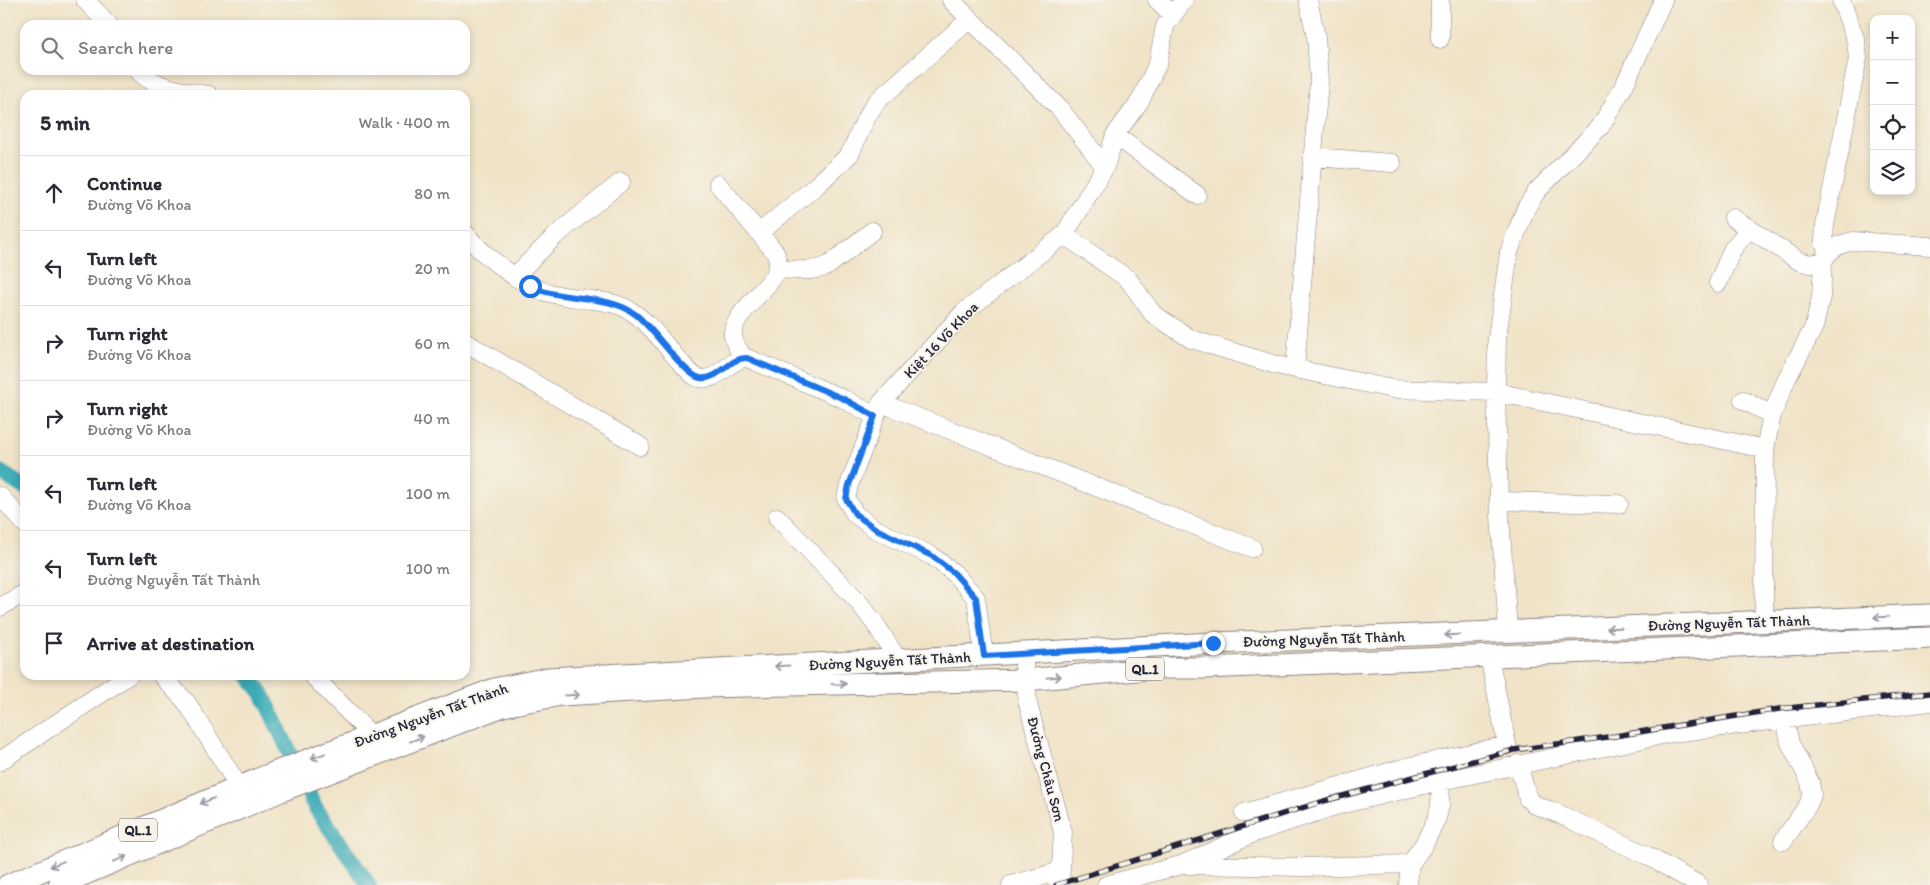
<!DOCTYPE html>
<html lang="en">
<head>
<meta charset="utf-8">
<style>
	:root { --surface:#fff; --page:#f7f7f7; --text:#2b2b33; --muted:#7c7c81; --line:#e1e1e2 }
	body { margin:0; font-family:Itim,sans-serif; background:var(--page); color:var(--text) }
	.controls { position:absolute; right:15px; top:15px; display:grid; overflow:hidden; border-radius:10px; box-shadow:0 2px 8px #0003 }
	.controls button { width:45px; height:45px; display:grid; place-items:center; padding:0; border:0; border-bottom:1px solid var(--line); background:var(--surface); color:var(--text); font:25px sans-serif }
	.stop { position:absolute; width:15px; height:15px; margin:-11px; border:4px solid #1a73e8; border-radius:50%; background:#fff }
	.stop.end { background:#1a73e8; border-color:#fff; box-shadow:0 1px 5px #0008 }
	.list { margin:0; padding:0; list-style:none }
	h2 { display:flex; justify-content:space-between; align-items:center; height:65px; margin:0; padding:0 20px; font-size:21px }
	h2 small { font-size:16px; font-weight:400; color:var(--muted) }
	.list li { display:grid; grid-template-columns:32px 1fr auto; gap:15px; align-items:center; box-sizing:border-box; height:75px; padding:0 20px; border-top:1px solid var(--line) }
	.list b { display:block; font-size:19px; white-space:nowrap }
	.list p { margin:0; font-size:16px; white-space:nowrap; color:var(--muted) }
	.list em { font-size:16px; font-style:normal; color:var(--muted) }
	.icon { flex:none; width:28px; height:28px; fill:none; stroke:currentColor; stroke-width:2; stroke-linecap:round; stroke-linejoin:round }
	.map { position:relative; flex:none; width:1930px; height:885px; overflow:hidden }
	.search { position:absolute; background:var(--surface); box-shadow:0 2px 8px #0003; left:20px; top:20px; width:450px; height:55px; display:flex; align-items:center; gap:12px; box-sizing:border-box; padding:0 18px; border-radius:15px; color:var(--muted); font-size:19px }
	.panel { position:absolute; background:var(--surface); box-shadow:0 2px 8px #0003; left:20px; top:90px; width:450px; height:590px; border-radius:15px }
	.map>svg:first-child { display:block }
</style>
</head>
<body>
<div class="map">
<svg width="1930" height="885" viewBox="0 0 1930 885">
	<rect width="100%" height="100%" fill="#f7f3e8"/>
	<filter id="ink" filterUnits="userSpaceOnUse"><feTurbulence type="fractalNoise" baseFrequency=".02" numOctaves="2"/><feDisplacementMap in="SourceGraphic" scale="10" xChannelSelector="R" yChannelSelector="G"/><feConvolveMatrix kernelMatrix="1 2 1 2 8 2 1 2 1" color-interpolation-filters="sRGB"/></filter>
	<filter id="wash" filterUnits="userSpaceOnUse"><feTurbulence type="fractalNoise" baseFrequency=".0096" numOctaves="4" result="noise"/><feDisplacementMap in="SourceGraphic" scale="20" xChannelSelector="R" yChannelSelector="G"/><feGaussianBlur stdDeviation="1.12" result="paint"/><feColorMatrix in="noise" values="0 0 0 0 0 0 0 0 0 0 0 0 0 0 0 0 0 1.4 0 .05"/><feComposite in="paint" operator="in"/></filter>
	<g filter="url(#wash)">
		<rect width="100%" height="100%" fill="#f0e3c7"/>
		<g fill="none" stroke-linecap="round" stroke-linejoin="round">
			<path stroke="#3babb8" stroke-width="16" d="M 0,472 L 25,488
				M 247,675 L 262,693 L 315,807 L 369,885"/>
		</g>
	</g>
	<g filter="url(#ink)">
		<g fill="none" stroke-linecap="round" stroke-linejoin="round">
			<defs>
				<path id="minor" d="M 85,0 L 109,25
					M 951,0 L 1060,109 L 1105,167
					M 1157,0 L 1173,15
					M 1440,39 L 1440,0
					M 138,70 C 152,88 188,92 209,95
					M 1115,135 L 1197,195
					M 1314,157 L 1392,163
					M 718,184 L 775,252 C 777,257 779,262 778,268 C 773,286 730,315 733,336 C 734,344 740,351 743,358
					M 1733,218 L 1799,261 L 1810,264 L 1823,262 C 1829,249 1839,244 1853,241 L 1930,246
					M 465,233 C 479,252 518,282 540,290 C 552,295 565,296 577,298 C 594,301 614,301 629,310 C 651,323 665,346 682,364 C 686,368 691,374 696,377 C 716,386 730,357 747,358 L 844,399 L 875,416
					M 759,233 L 817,185 L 850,154 L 866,118 L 876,102 L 970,19
					M 1064,235 L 1128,279 L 1153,314 L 1191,339 L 1276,365 L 1393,389 L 1496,392 L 1765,449
					M 1827,253 L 1824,240 L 1825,225 L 1858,58 L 1856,41 L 1841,0
					M 777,269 C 795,270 812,273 829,265 L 872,231
					M 515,276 L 555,236 L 621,182
					M 1718,283 L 1733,248 L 1742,238 L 1747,228
					M 465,342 L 640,446
					M 1295,369 L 1319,81 L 1316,37 L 1308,0
					M 1743,400 L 1772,415
					M 881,403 L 1252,548
					M 0,496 L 25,524
					M 1499,501 L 1619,504
					M 777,517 L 857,600 L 876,625 L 898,660
					M 0,607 L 25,593
					M 1764,622 L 1765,449 L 1772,415 L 1787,378 L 1814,327 L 1821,297 L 1823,262
					M 1508,632 L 1499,501 L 1496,392 L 1497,338 L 1509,252 L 1526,208 L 1537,191 L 1601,126 L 1624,86 L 1663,0
					M 1023,654 L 1028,704 L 1063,832 L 1060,885
					M 984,656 L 976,598 L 954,573 L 932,556 L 875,529 L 855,514 L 846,499 L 849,485 L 881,403 L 964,312 L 1064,235 L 1105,167 L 1115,135 L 1140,101 L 1158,63 L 1165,26 L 1184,0
					M 161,675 L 187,703 L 239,787
					M 312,675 L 372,736
					M 0,761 L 129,675
					M 1518,764 L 1528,799 L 1535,805 L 1559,814 L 1646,855 L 1699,885
					M 1244,813 L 1407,767 L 1507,745 L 1489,656
					M 1783,841 L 1808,805 L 1812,795 L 1810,782 L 1790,743 L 1785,719
					M 1188,865 L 1303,867 L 1410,864
					M 1011,885 L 1061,871
					M 1106,885 L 1181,865 L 1254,833 L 1335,806 L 1441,781 L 1672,733 L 1930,702
					M 1408,885 L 1410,864 L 1424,844 L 1437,818 L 1440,806 L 1441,781"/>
				<path id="major" d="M 8,885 L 268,775 L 494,689 L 548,678 L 1213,643 L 1930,615
					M 59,885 L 281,791 L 503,706 L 561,695 L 704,687 L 1025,680 L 1160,668 L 1204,668 L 1930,638"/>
			</defs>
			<use href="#minor" stroke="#898281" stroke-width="19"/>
			<use href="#major" stroke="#898281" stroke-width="23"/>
			<use href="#minor" stroke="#fff" stroke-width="18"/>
			<use href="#major" stroke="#fff" stroke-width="21"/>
			<defs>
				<path id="rail" d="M 1056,885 L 1324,801 L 1514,750 L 1615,736 L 1779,709 L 1930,693"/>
			</defs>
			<use href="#rail" stroke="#22223b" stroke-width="5.5"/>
			<use href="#rail" stroke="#f7f3e8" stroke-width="4" stroke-dasharray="11" stroke-linecap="butt"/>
		</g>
		<defs><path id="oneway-shaft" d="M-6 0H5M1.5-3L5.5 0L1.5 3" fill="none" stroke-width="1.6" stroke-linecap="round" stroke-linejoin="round" transform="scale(1.25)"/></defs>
		<g stroke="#9c9ca7">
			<use href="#oneway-shaft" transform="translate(1881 617) rotate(178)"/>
			<use href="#oneway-shaft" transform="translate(1614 628) rotate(178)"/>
			<use href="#oneway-shaft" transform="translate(1452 635) rotate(178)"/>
			<use href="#oneway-shaft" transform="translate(782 666) rotate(177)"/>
			<use href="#oneway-shaft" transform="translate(1054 677) rotate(-5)"/>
			<use href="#oneway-shaft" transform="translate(839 684) rotate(-1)"/>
			<use href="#oneway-shaft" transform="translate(572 695) rotate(-3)"/>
			<use href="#oneway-shaft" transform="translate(417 739) rotate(-21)"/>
			<use href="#oneway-shaft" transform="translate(318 756) rotate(159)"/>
			<use href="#oneway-shaft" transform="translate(207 801) rotate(157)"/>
			<use href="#oneway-shaft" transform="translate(120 859) rotate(-23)"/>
			<use href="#oneway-shaft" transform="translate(57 864) rotate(157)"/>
		</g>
	</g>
	<g fill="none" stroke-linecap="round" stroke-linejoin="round" filter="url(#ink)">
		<path stroke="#1a73e8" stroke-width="6" d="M 530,286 C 562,302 606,293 635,314 C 652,326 684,375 700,378 C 719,381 729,357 747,358 L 844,399 L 875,416 L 849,485 L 846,499 L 855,514 L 876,529 L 932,556 L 954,573 L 976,598 L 984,656 L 1213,643"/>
	</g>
	<g text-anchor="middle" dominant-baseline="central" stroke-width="4" stroke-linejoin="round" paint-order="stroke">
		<g fill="#f7f3e8" stroke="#62616f" stroke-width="1">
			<rect x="1126" y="657.5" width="38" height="23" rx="4"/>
			<rect x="119" y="818.5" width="38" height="23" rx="4"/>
		</g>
		<g font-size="14" font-weight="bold" fill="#22223b">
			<text x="1145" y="669">QL.1</text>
			<text x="138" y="830">QL.1</text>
		</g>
		<g font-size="15" fill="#22223b" stroke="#f7f3e8">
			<text transform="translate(941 340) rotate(-46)">Kiệt 16 Võ Khoa</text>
			<text transform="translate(1729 623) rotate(-2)">Đường Nguyễn Tất Thành</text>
			<text transform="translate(1324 639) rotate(-2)">Đường Nguyễn Tất Thành</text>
			<text transform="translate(890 661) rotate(-3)">Đường Nguyễn Tất Thành</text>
			<text transform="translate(431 715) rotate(-20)">Đường Nguyễn Tất Thành</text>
			<text transform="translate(1046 769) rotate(75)">Đường Châu Sơn</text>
		</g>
	</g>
</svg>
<div class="controls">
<button>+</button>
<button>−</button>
<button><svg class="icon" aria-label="locate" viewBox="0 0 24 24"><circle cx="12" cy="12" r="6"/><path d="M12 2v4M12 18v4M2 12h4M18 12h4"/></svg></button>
<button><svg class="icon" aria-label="layers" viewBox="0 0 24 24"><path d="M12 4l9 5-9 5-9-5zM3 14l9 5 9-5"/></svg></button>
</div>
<div class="stop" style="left:530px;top:286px"></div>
<div class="stop end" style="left:1213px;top:643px"></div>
<div class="search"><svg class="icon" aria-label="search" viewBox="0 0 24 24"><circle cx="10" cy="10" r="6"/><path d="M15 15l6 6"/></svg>Search here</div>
<section class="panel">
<h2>5 min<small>Walk · 400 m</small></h2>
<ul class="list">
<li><svg class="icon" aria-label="ahead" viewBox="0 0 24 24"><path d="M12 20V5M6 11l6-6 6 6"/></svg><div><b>Continue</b><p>Đường Võ Khoa</p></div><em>80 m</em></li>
<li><svg class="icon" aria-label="left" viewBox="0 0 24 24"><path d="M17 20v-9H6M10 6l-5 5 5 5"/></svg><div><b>Turn left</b><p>Đường Võ Khoa</p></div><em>20 m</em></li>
<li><svg class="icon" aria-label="right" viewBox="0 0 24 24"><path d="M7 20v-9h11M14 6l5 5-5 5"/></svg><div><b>Turn right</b><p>Đường Võ Khoa</p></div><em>60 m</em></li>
<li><svg class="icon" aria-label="right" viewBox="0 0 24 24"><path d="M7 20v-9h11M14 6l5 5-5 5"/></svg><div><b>Turn right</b><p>Đường Võ Khoa</p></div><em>40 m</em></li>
<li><svg class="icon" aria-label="left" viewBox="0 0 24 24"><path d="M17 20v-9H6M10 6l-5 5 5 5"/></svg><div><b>Turn left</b><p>Đường Võ Khoa</p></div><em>100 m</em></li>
<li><svg class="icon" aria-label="left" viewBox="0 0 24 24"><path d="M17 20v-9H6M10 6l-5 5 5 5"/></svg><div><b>Turn left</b><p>Đường Nguyễn Tất Thành</p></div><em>100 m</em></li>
<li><svg class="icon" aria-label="arrive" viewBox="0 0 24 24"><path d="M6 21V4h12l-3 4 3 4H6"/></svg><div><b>Arrive at destination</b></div></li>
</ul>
</section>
</div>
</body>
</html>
